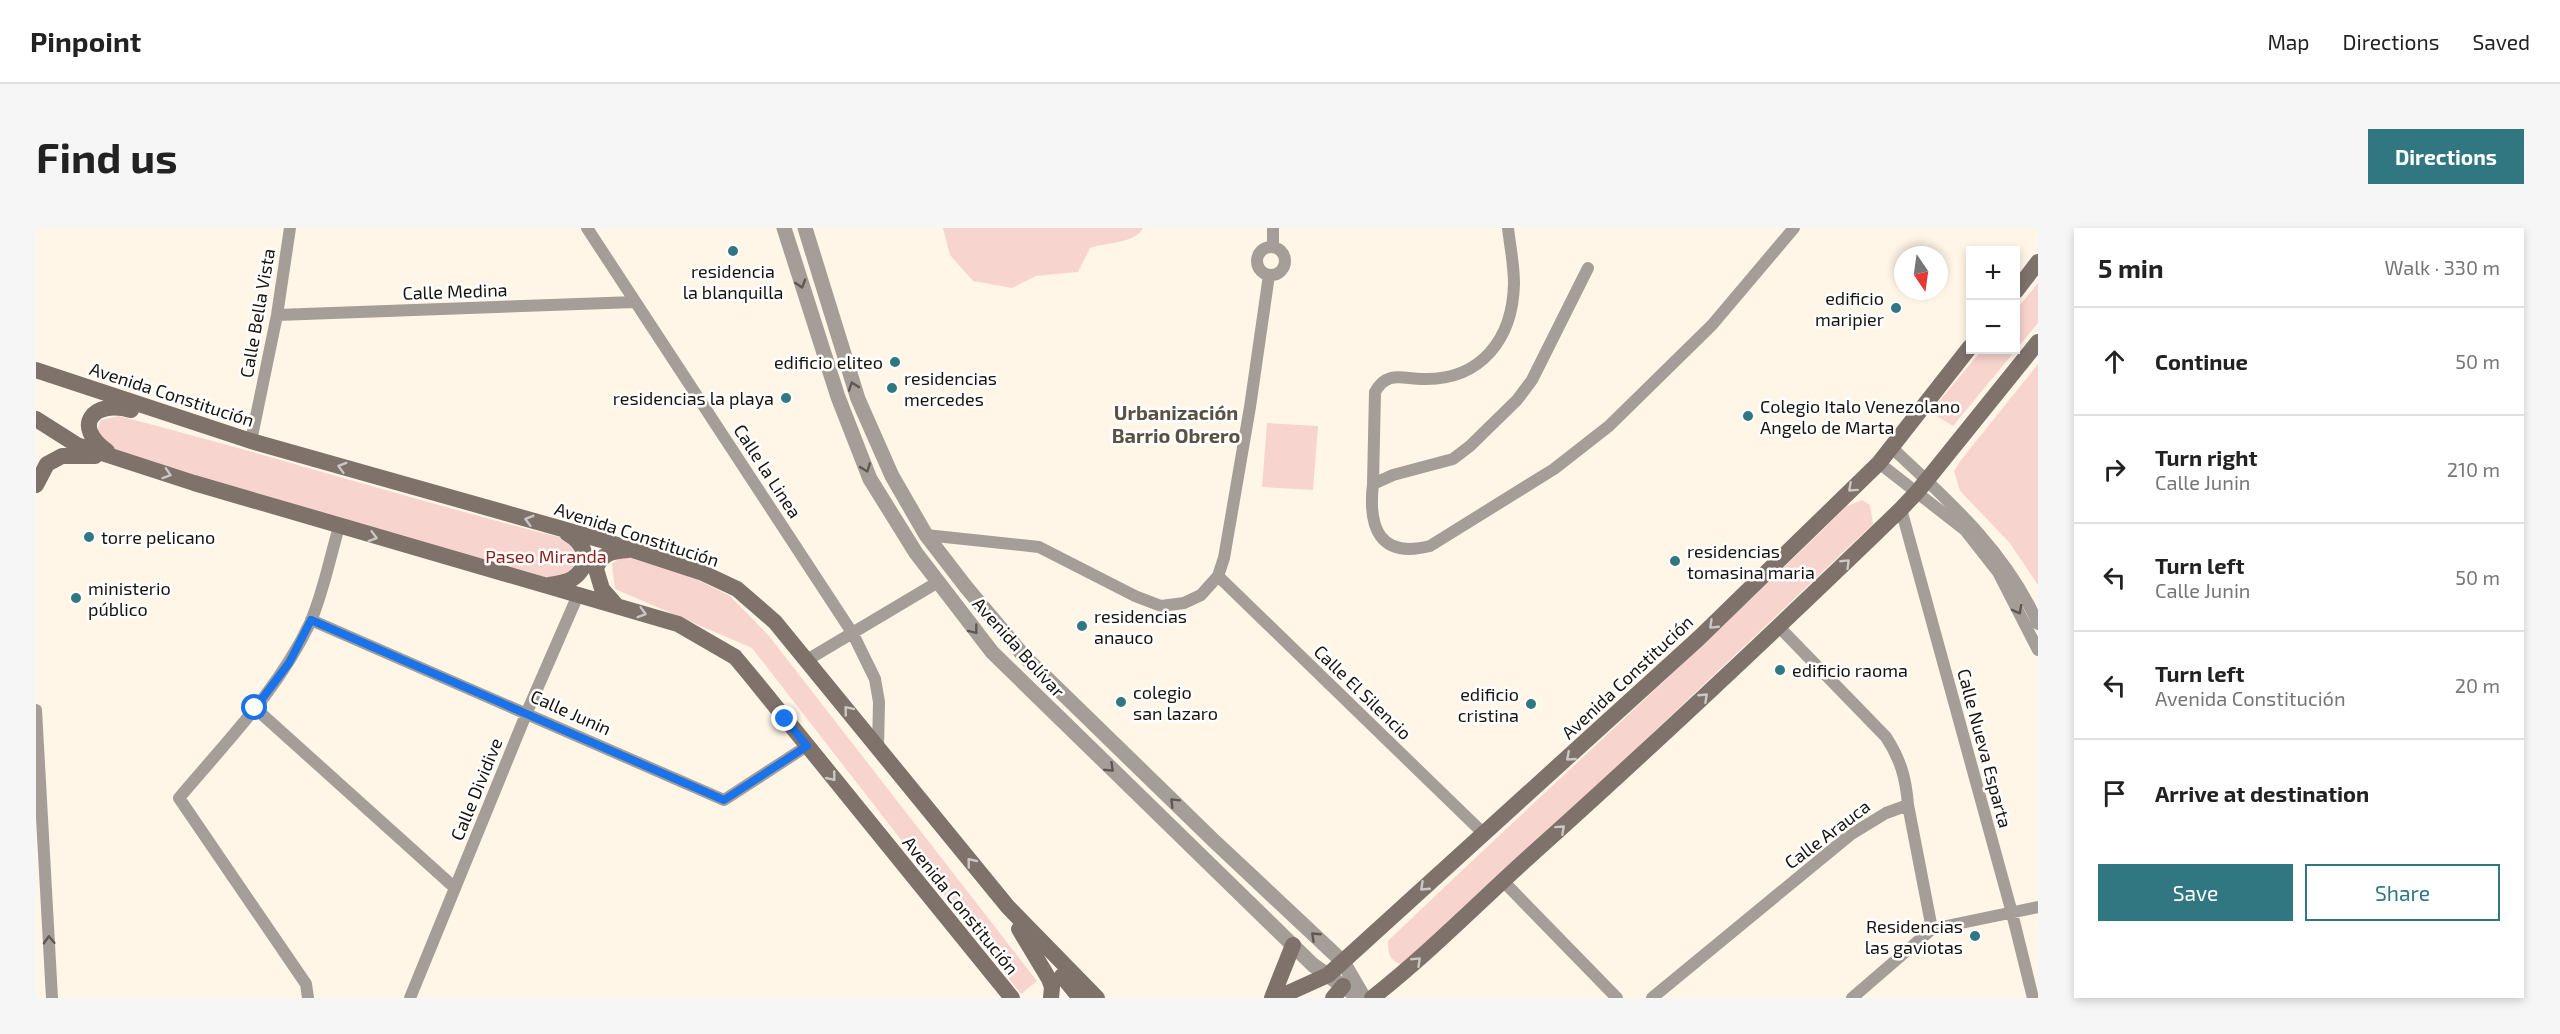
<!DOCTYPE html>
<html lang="en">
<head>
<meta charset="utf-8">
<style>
	:root { --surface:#fff; --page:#f6f6f6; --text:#222; --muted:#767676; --line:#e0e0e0; --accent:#307781 }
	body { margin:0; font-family:"Exo 2",sans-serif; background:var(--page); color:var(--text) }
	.controls { position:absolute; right:18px; top:18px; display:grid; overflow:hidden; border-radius:0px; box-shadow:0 3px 9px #0003 }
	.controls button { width:54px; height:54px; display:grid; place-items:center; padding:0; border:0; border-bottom:2px solid var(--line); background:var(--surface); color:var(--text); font:30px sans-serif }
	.compass { position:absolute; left:1858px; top:18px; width:54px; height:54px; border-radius:50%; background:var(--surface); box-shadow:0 3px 9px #0003; rotate:167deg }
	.stop { position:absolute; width:18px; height:18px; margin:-14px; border:4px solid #1a73e8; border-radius:50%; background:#fff }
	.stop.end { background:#1a73e8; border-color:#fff; box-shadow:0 2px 6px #0008 }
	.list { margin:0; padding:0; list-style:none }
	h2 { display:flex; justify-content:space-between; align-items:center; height:78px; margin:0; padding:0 24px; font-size:26px }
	h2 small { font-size:20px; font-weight:400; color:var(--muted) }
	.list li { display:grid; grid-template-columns:39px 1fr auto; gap:18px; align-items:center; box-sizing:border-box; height:108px; padding:0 24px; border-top:2px solid var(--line) }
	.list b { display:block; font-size:22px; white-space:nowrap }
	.list p { margin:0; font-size:20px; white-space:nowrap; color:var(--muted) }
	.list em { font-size:20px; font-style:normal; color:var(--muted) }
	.actions { display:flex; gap:12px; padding:18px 24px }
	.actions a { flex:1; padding:14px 0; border:2px solid var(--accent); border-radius:0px; text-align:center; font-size:21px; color:var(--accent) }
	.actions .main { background:var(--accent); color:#fff }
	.icon { flex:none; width:33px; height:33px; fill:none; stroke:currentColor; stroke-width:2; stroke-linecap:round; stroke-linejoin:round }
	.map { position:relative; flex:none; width:2002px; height:770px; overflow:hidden; border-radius:0px }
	header { display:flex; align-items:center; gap:36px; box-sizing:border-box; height:84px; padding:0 30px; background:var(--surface); border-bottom:2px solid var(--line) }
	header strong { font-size:28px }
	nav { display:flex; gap:33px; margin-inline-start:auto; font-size:21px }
	.intro { display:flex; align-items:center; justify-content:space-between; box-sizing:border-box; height:144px; padding:0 36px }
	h1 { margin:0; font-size:42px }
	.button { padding:15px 27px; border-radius:0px; background:var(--accent); color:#fff; font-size:21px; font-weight:700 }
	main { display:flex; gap:36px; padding:0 36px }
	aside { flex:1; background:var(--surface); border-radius:0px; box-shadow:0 3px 9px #0003 }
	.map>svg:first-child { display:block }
</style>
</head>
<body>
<header>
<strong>Pinpoint</strong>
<nav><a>Map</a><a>Directions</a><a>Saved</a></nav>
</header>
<div class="intro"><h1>Find us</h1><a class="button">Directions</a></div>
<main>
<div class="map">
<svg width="2002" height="770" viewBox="0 0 2002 770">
	<rect width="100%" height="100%" fill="#fff6e7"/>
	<path fill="#f8d4ce" d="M 907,0 L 1107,0 C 1099,16 1070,14 1054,20 L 1042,44 L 1000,48 L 976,60 L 937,53 L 914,27 Z
		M 2002,55 L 2002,95 L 1917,198 L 1894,184 L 1946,122 L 1980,122 L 1980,82 Z
		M 2002,136 L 2002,357 L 1973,314 L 1924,263 L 1918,243 L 1925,232 Z
		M 83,188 C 232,226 378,273 527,310 L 541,322 C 542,339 533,344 519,352 L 153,248 L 69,218 L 60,205 L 65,192 Z
		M 1231,195 L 1282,198 L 1277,262 L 1226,259 Z
		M 1826,272 L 1834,277 L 1837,296 L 1371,738 C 1355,734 1352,729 1352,713 C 1504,567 1661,426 1811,278 Z
		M 589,326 L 640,341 L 694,368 L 733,408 L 1001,753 L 985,766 L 716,420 L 579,361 L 576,336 Z"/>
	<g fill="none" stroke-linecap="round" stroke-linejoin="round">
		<path stroke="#a59d98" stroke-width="12" d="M 551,0 L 817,406 L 839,451 L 843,474 L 842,520
			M 1237,19 L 1237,0
			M1221 33a14 14 0 1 1 28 0a14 14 0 1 1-28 0Z
			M 1552,40 L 1496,152 L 1481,172 L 1434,218 L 1417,231 L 1357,247 L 1337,256 C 1332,299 1343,331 1394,318 L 1518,241 L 1573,198 L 1676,97 L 1758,0
			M 241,87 L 599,74
			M 215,213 L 241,87 L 254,0
			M 1855,219 C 1912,272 1971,324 2002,396
			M 1843,235 L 1929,302 L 1962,344 L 2002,422
			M 1337,256 L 1339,164 C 1351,142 1366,151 1388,151 C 1445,152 1477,111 1478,55 C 1478,37 1474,18 1472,0
			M 1865,281 L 1976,685 L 1997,770
			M 890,307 L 1003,319 L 1099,368 L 1125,378 L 1148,375 L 1165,367 L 1182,348 L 1188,330 L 1214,179 L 1233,47
			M 1182,348 L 1447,605
			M 275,392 L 688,572 L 771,518
			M 771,432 L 902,354
			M 219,480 L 419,660
			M 0,482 L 16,770
			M 1872,577 L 1896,701
			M 1467,653 L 1581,770
			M 272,770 L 270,756 L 143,570 C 190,514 243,461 274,395 C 287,366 294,329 303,299
			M 374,770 L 491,484 L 542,367
			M 1616,770 L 1814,607 L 1850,585 L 1872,577 C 1870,551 1865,532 1850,509 L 1744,400
			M 1816,770 L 1896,701 L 2002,679"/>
		<path stroke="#a59d98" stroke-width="15" d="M 748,0 L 802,169 L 834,251 L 880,325 L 956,424 L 1277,737 L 1324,770
			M 769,0 L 822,171 L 856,248 L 890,307 L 930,359 L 987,427 L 1177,612 L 1307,734 L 1328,770"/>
		<path stroke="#7e726b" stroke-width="16" d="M 1980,63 L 2002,34
			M 0,142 L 215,213 L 569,313 L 667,345 L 701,361 L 739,394 L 972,679 L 1061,770
			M 0,191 L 41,217 L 158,255 L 642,396 L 699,429 L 714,447 L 976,770
			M 71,223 C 36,199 56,171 95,182
			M 0,257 L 11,236 L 26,228 L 59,228
			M 513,357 C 521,356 529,355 536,351 C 557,336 550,316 531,305
			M 580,377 L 566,361 L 560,341 C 565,325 577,323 592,322
			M 983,701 L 1013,751 L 1016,759 L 1015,770
			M 1026,748 L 1044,770
			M 1236,770 L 1257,717
			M 1241,770 L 1292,747 L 1663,410 L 1843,235 L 1934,119
			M 1297,770 L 1307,758
			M 1336,770 C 1392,726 1442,675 1494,628 C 1620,515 1743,399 1865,281 L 1882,263 L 2002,114"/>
	</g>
	<defs><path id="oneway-chevron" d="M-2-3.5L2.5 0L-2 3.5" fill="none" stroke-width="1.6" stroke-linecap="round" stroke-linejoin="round" transform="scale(1.5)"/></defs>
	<g stroke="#5e5852">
		<use href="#oneway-chevron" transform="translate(765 56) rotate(73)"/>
		<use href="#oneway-chevron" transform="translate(817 158) rotate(-109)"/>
		<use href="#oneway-chevron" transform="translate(830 240) rotate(69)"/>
		<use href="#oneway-chevron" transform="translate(1982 382) rotate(62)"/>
		<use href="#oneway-chevron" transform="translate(938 402) rotate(52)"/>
		<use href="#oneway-chevron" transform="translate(1074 540) rotate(44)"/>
		<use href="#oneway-chevron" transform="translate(1138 574) rotate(-135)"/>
		<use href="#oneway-chevron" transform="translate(1279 708) rotate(-137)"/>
		<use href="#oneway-chevron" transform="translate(13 712) rotate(-93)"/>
	</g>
	<g stroke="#cbc7c4">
		<use href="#oneway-chevron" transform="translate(306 239) rotate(-164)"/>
		<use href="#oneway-chevron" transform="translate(131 246) rotate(18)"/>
		<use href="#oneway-chevron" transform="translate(1816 260) rotate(138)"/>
		<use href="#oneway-chevron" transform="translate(493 292) rotate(-164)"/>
		<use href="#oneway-chevron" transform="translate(337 309) rotate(16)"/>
		<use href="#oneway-chevron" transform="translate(1810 335) rotate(-44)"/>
		<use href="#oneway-chevron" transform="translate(606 385) rotate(16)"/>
		<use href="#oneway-chevron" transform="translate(1677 397) rotate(136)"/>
		<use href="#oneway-chevron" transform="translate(1668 469) rotate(-43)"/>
		<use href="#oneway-chevron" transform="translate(812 482) rotate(-129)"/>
		<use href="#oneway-chevron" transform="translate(1534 529) rotate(139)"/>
		<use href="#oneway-chevron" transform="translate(796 549) rotate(51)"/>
		<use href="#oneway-chevron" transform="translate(1525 601) rotate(-42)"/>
		<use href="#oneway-chevron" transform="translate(935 634) rotate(-129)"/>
		<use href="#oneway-chevron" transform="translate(1388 659) rotate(137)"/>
		<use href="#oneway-chevron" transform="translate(1381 733) rotate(-44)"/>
	</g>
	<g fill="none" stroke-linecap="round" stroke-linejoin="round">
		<path stroke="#1a73e8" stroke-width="8" d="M 219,480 L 253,435 L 275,392 L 688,572 L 771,518 L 749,491"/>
	</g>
	<g fill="#307781" stroke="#fff" stroke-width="2">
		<circle cx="697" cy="23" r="6"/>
		<circle cx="1860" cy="80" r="6"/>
		<circle cx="859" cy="134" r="6"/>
		<circle cx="856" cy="160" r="6"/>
		<circle cx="750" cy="170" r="6"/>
		<circle cx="1712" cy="188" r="6"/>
		<circle cx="53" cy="309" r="6"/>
		<circle cx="1639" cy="333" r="6"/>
		<circle cx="40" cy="370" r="6"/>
		<circle cx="1046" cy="398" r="6"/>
		<circle cx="1744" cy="442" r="6"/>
		<circle cx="1085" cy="474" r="6"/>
		<circle cx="1495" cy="476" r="6"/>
		<circle cx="1939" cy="708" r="6"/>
	</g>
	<g text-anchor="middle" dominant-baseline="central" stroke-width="5" stroke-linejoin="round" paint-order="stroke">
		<g font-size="18" fill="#17130d" stroke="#fff" text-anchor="start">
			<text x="697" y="43" text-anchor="middle">residencia<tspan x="697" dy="21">la blanquilla</tspan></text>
			<text x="1848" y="70" text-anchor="end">edificio<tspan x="1848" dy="21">maripier</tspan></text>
			<text x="847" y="134" text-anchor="end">edificio eliteo</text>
			<text x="868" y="150">residencias<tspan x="868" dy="21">mercedes</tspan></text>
			<text x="738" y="170" text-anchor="end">residencias la playa</text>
			<text x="1724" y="178">Colegio Italo Venezolano<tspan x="1724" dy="21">Angelo de Marta</tspan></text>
			<text x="65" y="309">torre pelicano</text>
			<text x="1651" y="323">residencias<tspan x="1651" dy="21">tomasina maria</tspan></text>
			<text x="52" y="360">ministerio<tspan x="52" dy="21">público</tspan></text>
			<text x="1058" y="388">residencias<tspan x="1058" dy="21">anauco</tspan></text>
			<text x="1756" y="442">edificio raoma</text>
			<text x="1097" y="464">colegio<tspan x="1097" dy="21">san lazaro</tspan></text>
			<text x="1483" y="466" text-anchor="end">edificio<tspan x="1483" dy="21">cristina</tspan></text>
			<text x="1927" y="698" text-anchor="end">Residencias<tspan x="1927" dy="21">las gaviotas</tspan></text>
		</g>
		<g font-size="18" fill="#17130d" stroke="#fff">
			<text transform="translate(419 63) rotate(-2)">Calle Medina</text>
			<text transform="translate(221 85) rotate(-80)">Calle Bella Vista</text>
			<text transform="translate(136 166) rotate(18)">Avenida Constitución</text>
			<text transform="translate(732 243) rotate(57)">Calle la Linea</text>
			<text transform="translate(601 306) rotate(18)">Avenida Constitución</text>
			<text transform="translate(983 419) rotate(48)">Avenida Bolívar</text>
			<text transform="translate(1591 449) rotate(-43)">Avenida Constitución</text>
			<text transform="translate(1327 464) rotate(44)">Calle El Silencio</text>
			<text transform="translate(535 484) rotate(24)">Calle Junin</text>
			<text transform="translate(1949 520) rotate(75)">Calle Nueva Esparta</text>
			<text transform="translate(440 561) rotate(-68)">Calle Dividive</text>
			<text transform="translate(1791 606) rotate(-37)">Calle Arauca</text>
			<text transform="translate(925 677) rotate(51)">Avenida Constitución</text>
		</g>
		<g font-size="18" fill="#8d1f18" stroke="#fff">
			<text x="510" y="328">Paseo Miranda</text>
		</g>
		<g font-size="20" font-weight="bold" fill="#5b5142" stroke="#fff">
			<text x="1140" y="184">Urbanización<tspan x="1140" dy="23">Barrio Obrero</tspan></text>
		</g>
	</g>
</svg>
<div class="controls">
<button>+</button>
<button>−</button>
</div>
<svg class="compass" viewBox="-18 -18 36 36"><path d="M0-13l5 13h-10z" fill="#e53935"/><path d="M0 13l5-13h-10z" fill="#767676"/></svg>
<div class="stop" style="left:219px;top:480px"></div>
<div class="stop end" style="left:749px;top:491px"></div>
</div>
<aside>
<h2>5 min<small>Walk · 330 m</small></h2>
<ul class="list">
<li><svg class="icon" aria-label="ahead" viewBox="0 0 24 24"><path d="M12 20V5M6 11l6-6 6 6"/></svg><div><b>Continue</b></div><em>50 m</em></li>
<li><svg class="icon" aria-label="right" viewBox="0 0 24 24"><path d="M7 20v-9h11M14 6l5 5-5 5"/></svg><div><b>Turn right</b><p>Calle Junin</p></div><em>210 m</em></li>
<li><svg class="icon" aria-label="left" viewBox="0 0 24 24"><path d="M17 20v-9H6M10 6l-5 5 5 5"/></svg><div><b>Turn left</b><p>Calle Junin</p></div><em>50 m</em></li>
<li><svg class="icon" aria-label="left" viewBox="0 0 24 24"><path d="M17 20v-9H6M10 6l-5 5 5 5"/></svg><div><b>Turn left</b><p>Avenida Constitución</p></div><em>20 m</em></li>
<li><svg class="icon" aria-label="arrive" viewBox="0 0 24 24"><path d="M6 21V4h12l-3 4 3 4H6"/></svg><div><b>Arrive at destination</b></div></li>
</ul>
<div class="actions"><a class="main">Save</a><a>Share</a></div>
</aside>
</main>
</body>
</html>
